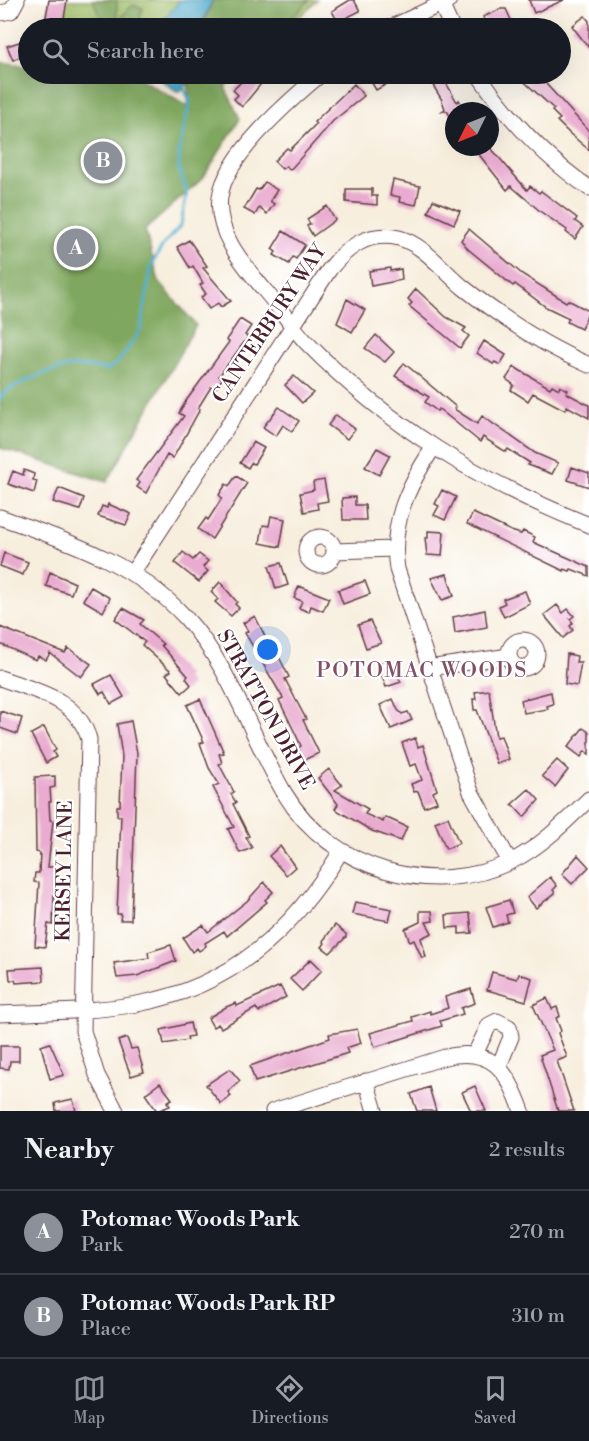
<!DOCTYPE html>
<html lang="en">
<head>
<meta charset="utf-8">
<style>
	:root { --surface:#171b24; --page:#242831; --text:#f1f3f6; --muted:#9ea1a6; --line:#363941; --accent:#8c9099 }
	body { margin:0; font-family:"Libre Bodoni",serif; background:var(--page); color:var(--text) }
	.compass { position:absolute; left:445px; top:102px; width:54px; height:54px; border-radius:50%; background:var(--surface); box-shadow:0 6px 24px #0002; rotate:227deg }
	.you { position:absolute; left:268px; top:650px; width:21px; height:21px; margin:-15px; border:4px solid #fff; border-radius:50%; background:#1a73e8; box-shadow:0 0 0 9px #1a73e833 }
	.badge { display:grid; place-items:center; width:39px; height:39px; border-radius:50%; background:var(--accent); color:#fff; font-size:20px; font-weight:700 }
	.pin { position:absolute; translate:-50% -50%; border:3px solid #fff; box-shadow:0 2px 6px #0006 }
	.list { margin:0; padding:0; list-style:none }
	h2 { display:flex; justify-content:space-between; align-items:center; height:78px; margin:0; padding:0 24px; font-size:26px }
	h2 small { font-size:20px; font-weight:400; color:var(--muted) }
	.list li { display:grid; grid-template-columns:39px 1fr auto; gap:18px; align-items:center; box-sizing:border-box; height:84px; padding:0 24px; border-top:2px solid var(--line) }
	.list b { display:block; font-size:22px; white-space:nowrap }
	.list p { margin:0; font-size:20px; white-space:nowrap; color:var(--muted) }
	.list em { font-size:20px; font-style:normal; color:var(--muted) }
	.icon { flex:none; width:33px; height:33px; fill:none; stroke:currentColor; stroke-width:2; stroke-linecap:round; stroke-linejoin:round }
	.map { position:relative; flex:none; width:589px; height:1111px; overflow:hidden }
	.search { position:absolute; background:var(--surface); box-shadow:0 6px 24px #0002; left:18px; right:18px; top:18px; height:66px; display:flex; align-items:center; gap:15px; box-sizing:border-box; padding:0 21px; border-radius:33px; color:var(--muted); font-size:22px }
	.sheet { height:246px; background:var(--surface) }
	nav { display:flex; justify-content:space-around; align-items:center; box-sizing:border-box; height:84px; border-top:2px solid var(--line); background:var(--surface); font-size:16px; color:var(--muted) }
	nav a { display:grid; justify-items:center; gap:3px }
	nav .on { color:var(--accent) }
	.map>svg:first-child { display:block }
</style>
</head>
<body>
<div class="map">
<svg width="589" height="1111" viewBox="0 0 589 1111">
	<rect width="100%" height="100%" fill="#fff"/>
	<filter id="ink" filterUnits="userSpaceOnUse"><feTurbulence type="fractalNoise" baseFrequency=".0167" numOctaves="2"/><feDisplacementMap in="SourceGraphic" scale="12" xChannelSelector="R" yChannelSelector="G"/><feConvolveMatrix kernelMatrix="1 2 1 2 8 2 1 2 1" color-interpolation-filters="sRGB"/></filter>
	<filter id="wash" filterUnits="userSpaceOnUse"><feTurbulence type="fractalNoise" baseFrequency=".008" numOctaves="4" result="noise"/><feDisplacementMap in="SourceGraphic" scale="24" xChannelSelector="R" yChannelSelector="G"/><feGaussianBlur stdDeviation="1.35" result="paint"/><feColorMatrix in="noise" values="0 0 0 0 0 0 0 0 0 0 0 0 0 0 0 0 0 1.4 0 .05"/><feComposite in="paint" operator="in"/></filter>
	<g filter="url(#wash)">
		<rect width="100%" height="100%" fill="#f7eedd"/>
		<path fill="#a1c16a" stroke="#76704a" stroke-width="1.5" d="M 61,0 L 317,0 L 288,28 L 53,28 L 58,22 Z"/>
		<path fill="#80a75e" stroke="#656344" stroke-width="1.5" d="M 93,0 L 117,0 L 117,21 L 133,5 L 143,8 L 137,28 L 88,28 L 100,17 Z
			M 213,0 L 310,0 L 282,28 L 201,28 Z
			M 1,62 L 28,66 L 28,74 L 140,74 L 141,79 L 188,107 L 189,74 L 238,74 L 225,87 L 240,119 L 203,178 L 145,230 L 159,282 L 196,325 L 107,482 L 0,448 Z"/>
		<path fill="#50afcf" stroke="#4d677d" stroke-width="1.5" d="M 180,0 L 213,0 L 199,28 L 157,28 Z
			M 157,74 L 189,74 L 189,83 L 178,92 L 161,80 Z"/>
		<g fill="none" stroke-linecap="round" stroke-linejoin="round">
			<path stroke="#50afcf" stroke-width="3" d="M 0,399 C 5,386 49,371 63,368 C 77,364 93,367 106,370 L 118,363 L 141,329 L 152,264 L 163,245 L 181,225 L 187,191 L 179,170 L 179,152 L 190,101 L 184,89"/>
		</g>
		<g id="blocks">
			<path fill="#e9acd0" d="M 49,0 L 67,0 L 63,25 L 45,22 Z
				M 350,0 L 354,0 L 360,11 L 338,22 L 332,11 Z
				M 529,0 L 564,0 L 534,13 Z
				M 501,9 L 506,9 L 511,20 L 488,28 L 483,17 Z
				M 585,16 L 589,21 L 589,48 L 572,26 Z
				M 28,39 L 28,53 L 13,60 L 7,46 Z
				M 249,74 L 269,74 L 242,107 L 234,99 L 238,95 L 233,90 Z
				M 378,74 L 405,74 L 376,90 L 369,78 Z
				M 426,74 L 441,74 L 457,102 L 459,100 L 466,111 L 454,111 L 454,122 L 447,111 L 442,111 L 445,109 L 442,100 Z
				M 516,74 L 537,74 L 589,131 L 589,150 L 569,133 L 557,121 L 560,119 L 552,111 L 554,109 Z
				M 354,84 L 364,96 L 333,121 L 290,170 L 286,166 L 282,169 L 274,161 L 287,148 L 290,150 L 316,124 L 314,122 Z
				M 473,147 L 490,147 L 527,190 L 530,186 L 539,193 L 541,191 L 577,218 L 575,221 L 583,227 L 575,239 L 566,232 L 567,230 L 541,212 L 511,186 L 507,190 Z
				M95 161a8 8 0 1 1 16 0a8 8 0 1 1-16 0Z
				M 393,180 L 420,186 L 416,205 L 399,202 L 400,197 L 390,195 Z
				M 265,182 L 277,190 L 270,201 L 274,204 L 267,214 L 259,208 L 255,215 L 244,209 L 256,189 L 259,190 Z
				M 346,189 L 372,189 L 372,196 L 377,196 L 377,205 L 346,202 Z
				M 433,200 L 460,211 L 454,224 L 428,212 Z
				M 327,206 L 335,220 L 313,236 L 307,226 L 310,224 L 307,219 Z
				M 469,229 L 522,274 L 566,302 L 568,300 L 589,311 L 581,329 L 567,322 L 569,318 L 546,307 L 515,284 L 513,286 L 468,249 L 461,240 Z
				M 283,231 L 305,245 L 296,259 L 293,257 L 289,264 L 274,255 L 276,252 L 272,249 Z
				M 189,240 L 207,266 L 203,268 L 231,301 L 221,307 L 218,303 L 209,309 L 201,297 L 206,294 L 200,285 L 203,283 L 193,266 L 190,268 L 177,247 Z
				M 390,268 L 390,271 L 401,269 L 402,280 L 371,286 L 369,271 Z
				M 416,289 L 446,317 L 466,328 L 463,331 L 469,336 L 460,348 L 409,306 L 412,303 L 408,299 Z
				M 347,299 L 365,310 L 352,332 L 337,323 Z
				M 240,319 L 251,326 L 245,335 L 248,337 L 219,376 L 222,379 L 215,389 L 211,387 L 198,408 L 200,409 L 173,458 L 167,455 L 146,493 L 137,487 L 140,483 L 136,480 L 184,416 L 179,413 L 186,401 L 229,342 L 226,340 Z
				M 376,335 L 394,352 L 385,362 L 365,348 Z
				M 484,341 L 506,355 L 500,365 L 495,362 L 493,364 L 477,353 Z
				M 404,363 L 456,407 L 454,409 L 477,424 L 482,416 L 535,453 L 558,463 L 552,474 L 528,465 L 530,463 L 508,449 L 506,452 L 483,437 L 480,442 L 439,409 L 437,411 L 425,402 L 429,397 L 395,376 Z
				M 514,367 L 550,388 L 552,385 L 559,389 L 560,386 L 568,390 L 566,393 L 589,405 L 589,418 L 567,406 L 565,410 L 533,393 L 528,401 L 511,390 L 514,385 L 506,379 Z
				M 294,376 L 313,393 L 302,403 L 285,385 Z
				M 279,407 L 299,421 L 292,431 L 283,425 L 276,436 L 263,427 Z
				M 336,415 L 355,429 L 347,439 L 328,425 Z
				M 253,442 L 264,448 L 254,464 L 251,463 L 248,468 L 240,463 Z
				M 377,448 L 390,455 L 379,475 L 365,467 Z
				M 572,467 L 589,473 L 589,487 L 568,480 Z
				M 24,470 L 34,474 L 33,480 L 37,481 L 34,493 L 8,484 L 13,471 L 23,475 Z
				M 236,476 L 247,483 L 212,539 L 198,529 L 206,518 L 208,520 L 222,498 L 219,495 L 226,484 L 229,486 Z
				M 324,480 L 328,501 L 317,503 L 318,509 L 304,512 L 300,493 L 314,490 L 313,482 Z
				M 59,488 L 84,498 L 80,510 L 53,502 Z
				M 442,490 L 456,497 L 445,520 L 434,515 L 439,506 L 435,504 Z
				M 355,497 L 355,505 L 365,505 L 366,520 L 343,520 L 342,498 Z
				M 108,504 L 131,514 L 126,525 L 98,516 L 102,506 L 107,508 Z
				M 473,513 L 511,531 L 521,534 L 523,531 L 535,537 L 533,542 L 589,567 L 589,576 L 571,569 L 570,571 L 564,569 L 564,571 L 467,524 Z
				M 271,516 L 285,519 L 280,547 L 260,543 L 263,525 L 269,526 Z
				M 428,531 L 444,532 L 442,556 L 427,555 L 425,538 L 428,538 Z
				M 183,552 L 193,560 L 199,554 L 208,561 L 203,567 L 208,571 L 199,582 L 175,563 Z
				M 4,553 L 28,562 L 23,575 L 0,566 Z
				M 281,563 L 288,585 L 276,589 L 269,566 Z
				M 50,572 L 75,583 L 71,594 L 46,586 Z
				M 447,574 L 454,596 L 442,600 L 431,578 Z
				M 365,581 L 370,594 L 343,604 L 338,590 Z
				M 220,582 L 237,602 L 235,604 L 239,608 L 231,616 L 215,602 L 218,599 L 211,592 Z
				M 299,586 L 329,598 L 323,611 L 311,606 L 309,612 L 299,608 L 302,601 L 294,598 Z
				M 91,587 L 110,598 L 103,612 L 83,600 Z
				M 525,591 L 530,604 L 504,617 L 499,606 L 505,603 L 503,599 Z
				M 557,605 L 563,613 L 568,609 L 574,616 L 570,619 L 573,623 L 570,626 L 573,630 L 563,638 L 544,615 Z
				M 123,608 L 144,620 L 140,624 L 163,644 L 161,645 L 188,676 L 186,678 L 191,685 L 182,693 L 166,674 L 171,671 L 142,645 L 145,642 L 115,619 Z
				M 485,610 L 487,627 L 455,633 L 453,617 Z
				M 255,616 L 275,657 L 278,655 L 289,677 L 285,679 L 306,719 L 303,720 L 319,753 L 304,760 L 298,748 L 301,746 L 297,737 L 279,700 L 283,698 L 245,633 L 248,631 L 243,623 Z
				M 370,621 L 381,643 L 366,648 L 358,625 Z
				M 0,627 L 65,653 L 68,648 L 91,664 L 81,677 L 50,653 L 46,660 L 38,656 L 36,660 L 0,644 Z
				M 567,654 L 577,656 L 576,662 L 581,662 L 577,686 L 565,684 Z
				M 389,659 L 401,682 L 386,687 L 377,663 Z
				M 111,675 L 124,697 L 111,704 L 104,692 L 100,694 L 94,684 Z
				M 489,690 L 496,737 L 501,736 L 509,759 L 497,764 L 477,710 L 474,710 L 473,699 L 476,699 L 475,692 Z
				M 551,692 L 553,704 L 547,706 L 548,709 L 524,713 L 521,700 Z
				M 200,699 L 224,753 L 219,754 L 222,763 L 219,764 L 234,792 L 231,794 L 236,803 L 233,804 L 249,836 L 246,837 L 252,848 L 240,853 L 228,829 L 234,827 L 213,787 L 219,784 L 209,768 L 200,743 L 204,742 L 187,705 Z
				M 393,699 L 398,710 L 402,714 L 408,712 L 412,720 L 391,729 L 380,705 Z
				M 0,711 L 22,718 L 17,734 L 0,728 Z
				M 131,721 L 137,753 L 131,920 L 120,920 L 121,914 L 117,914 L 121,816 L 117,816 L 117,806 L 120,806 L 122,756 L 117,724 Z
				M 44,727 L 56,750 L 53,752 L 56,757 L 46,763 L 31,734 Z
				M 583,728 L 589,732 L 589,755 L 585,751 L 581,757 L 568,747 Z
				M 415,738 L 418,747 L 423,745 L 437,790 L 433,792 L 437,802 L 424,807 L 418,791 L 414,792 L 411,784 L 422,780 L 416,764 L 410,766 L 402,743 Z
				M 557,760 L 568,770 L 555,787 L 542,776 Z
				M 329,769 L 342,785 L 335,790 L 368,809 L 365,814 L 383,822 L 385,817 L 407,827 L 401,841 L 372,831 L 335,809 L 338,804 L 318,778 Z
				M 55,776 L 55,787 L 50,788 L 51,802 L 49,802 L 50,820 L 53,821 L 48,867 L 55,867 L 53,925 L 48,924 L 45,947 L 35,946 L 39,883 L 34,882 L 35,873 L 39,873 L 40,853 L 36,852 L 35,777 Z
				M 529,789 L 539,800 L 524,817 L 512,804 Z
				M 448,817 L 459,843 L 446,849 L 435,822 Z
				M 280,846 L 295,867 L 286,875 L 269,856 Z
				M 578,855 L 589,867 L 572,884 L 562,874 Z
				M 550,877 L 557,886 L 553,890 L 555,893 L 536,908 L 527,897 Z
				M 264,882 L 273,892 L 265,900 L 267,902 L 227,936 L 224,931 L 205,943 L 206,946 L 199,951 L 197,948 L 192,952 L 183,938 L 203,925 L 208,932 L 247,901 Z
				M 509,900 L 513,913 L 506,915 L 508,922 L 493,927 L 486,907 Z
				M 355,902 L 392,909 L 389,921 L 352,914 Z
				M 420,911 L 432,911 L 433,921 L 426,922 L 432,933 L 421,938 L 426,957 L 422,958 L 414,940 L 410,942 L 405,929 L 420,922 Z
				M 470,913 L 472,933 L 459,934 L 459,927 L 447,928 L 446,915 Z
				M 335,925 L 346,934 L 346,937 L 330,953 L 322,947 L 325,943 L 323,941 Z
				M 171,945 L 176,961 L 137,976 L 117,978 L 114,963 L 149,958 L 148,952 Z
				M 311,959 L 322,970 L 302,991 L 290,979 Z
				M 43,967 L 44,981 L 16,983 L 15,980 L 10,980 L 9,969 Z
				M 492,972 L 517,979 L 519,974 L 532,978 L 526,1001 L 487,990 Z
				M 280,986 L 286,997 L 259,1012 L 256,1008 L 221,1028 L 218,1024 L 213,1027 L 208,1018 L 226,1007 L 236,1003 L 237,1006 Z
				M 471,989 L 475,1003 L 461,1008 L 463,1014 L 440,1021 L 442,1026 L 375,1047 L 370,1033 L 413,1021 L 412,1017 L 430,1011 L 430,1014 L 448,1008 L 445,997 Z
				M 547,998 L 552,1009 L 557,1007 L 560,1016 L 556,1018 L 561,1031 L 558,1033 L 567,1057 L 557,1061 L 574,1111 L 558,1111 L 540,1055 L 553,1050 L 533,1005 Z
				M 190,1023 L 193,1036 L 187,1037 L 188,1040 L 164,1044 L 161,1030 Z
				M 357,1029 L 361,1043 L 346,1048 L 348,1053 L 255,1082 L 250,1066 L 330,1038 L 329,1034 Z
				M 127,1038 L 131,1049 L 137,1048 L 144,1072 L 131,1076 L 118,1041 Z
				M 50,1043 L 64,1075 L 50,1079 L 41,1046 Z
				M 0,1046 L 19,1046 L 19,1061 L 10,1061 L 9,1069 L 0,1068 Z
				M 230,1069 L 240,1081 L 228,1092 L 231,1096 L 221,1104 L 206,1085 Z
				M 160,1083 L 172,1099 L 167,1102 L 170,1106 L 157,1111 L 145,1094 Z
				M 475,1086 L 486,1111 L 471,1111 L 462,1092 Z
				M 429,1087 L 436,1111 L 417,1111 L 411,1094 Z
				M 73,1099 L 76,1111 L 56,1111 L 55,1103 Z"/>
		</g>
	</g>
	<g filter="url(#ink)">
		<use href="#blocks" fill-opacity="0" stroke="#643e46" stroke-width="1.5"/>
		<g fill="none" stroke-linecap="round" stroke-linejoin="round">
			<defs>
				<path id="minor" d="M 441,4 L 452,28
					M 0,13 L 11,11 L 17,0
					M 390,28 L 449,0
					M 321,74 C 290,100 225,156 220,197 C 215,234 245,266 266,292 C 280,308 292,327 306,342 C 389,427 479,481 589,525
					M 478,74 C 508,118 544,157 589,188
					M 433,448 C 408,486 390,523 397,569 L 471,792 L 510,862
					M 0,517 C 69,542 134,562 185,617 C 232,668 250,736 285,794 C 330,869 433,900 512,861 C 542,846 565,822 589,799
					M306 551a14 14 0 1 1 28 0a14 14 0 1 1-28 0Z
					M 334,551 L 394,549
					M 133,572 L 329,270 C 347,247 368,231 399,238 C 425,245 444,272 464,288 C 502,318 544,346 589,365
					M509 654a14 14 0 1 1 28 0a14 14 0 1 1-28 0Z
					M 429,668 L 509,656
					M 0,678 C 36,691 77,698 89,739 L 83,1031 L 97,1075 L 116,1111
					M 0,1014 C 45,1012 92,1012 137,1004 C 231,987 293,931 341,851
					M 475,1054 L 489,1025 L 497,1021 L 509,1027 L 511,1037 L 499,1066
					M 366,1081 L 375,1111
					M 273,1111 L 445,1057 C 492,1046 508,1071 522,1111"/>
			</defs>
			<use href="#minor" stroke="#643e46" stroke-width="17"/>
			<use href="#minor" stroke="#fff" stroke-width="15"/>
		</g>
	</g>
	<g text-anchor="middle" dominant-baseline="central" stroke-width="4.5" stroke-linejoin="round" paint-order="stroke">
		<g font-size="20" fill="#4a1f2b" stroke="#fff">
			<text transform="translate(270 324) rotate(-56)">CANTERBURY WAY</text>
			<text transform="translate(265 710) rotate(61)">STRATTON DRIVE</text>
			<text transform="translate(65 871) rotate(-89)">KERSEY LANE</text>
		</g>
		<g font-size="21" letter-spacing="1.5" fill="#825065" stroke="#fff">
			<text x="422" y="671">POTOMAC WOODS</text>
		</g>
	</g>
</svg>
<svg class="compass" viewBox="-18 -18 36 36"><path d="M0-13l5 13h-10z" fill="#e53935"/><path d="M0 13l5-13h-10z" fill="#9ea1a6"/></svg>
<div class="you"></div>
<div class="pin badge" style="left:76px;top:248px">A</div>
<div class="pin badge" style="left:103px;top:161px">B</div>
<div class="search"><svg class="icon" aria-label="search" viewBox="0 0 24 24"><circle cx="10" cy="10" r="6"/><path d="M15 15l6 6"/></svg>Search here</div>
</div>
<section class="sheet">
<h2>Nearby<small>2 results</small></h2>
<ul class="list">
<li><span class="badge">A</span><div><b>Potomac Woods Park</b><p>Park</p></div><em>270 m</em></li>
<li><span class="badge">B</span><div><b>Potomac Woods Park RP</b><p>Place</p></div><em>310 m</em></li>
</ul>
</section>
<nav>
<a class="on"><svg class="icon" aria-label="map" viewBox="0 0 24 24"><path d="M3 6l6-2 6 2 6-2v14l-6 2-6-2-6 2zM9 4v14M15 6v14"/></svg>Map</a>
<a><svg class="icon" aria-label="directions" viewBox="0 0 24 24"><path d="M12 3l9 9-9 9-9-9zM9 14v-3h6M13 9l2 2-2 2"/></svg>Directions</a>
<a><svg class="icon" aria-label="saved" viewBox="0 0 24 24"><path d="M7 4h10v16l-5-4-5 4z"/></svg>Saved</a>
</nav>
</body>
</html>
